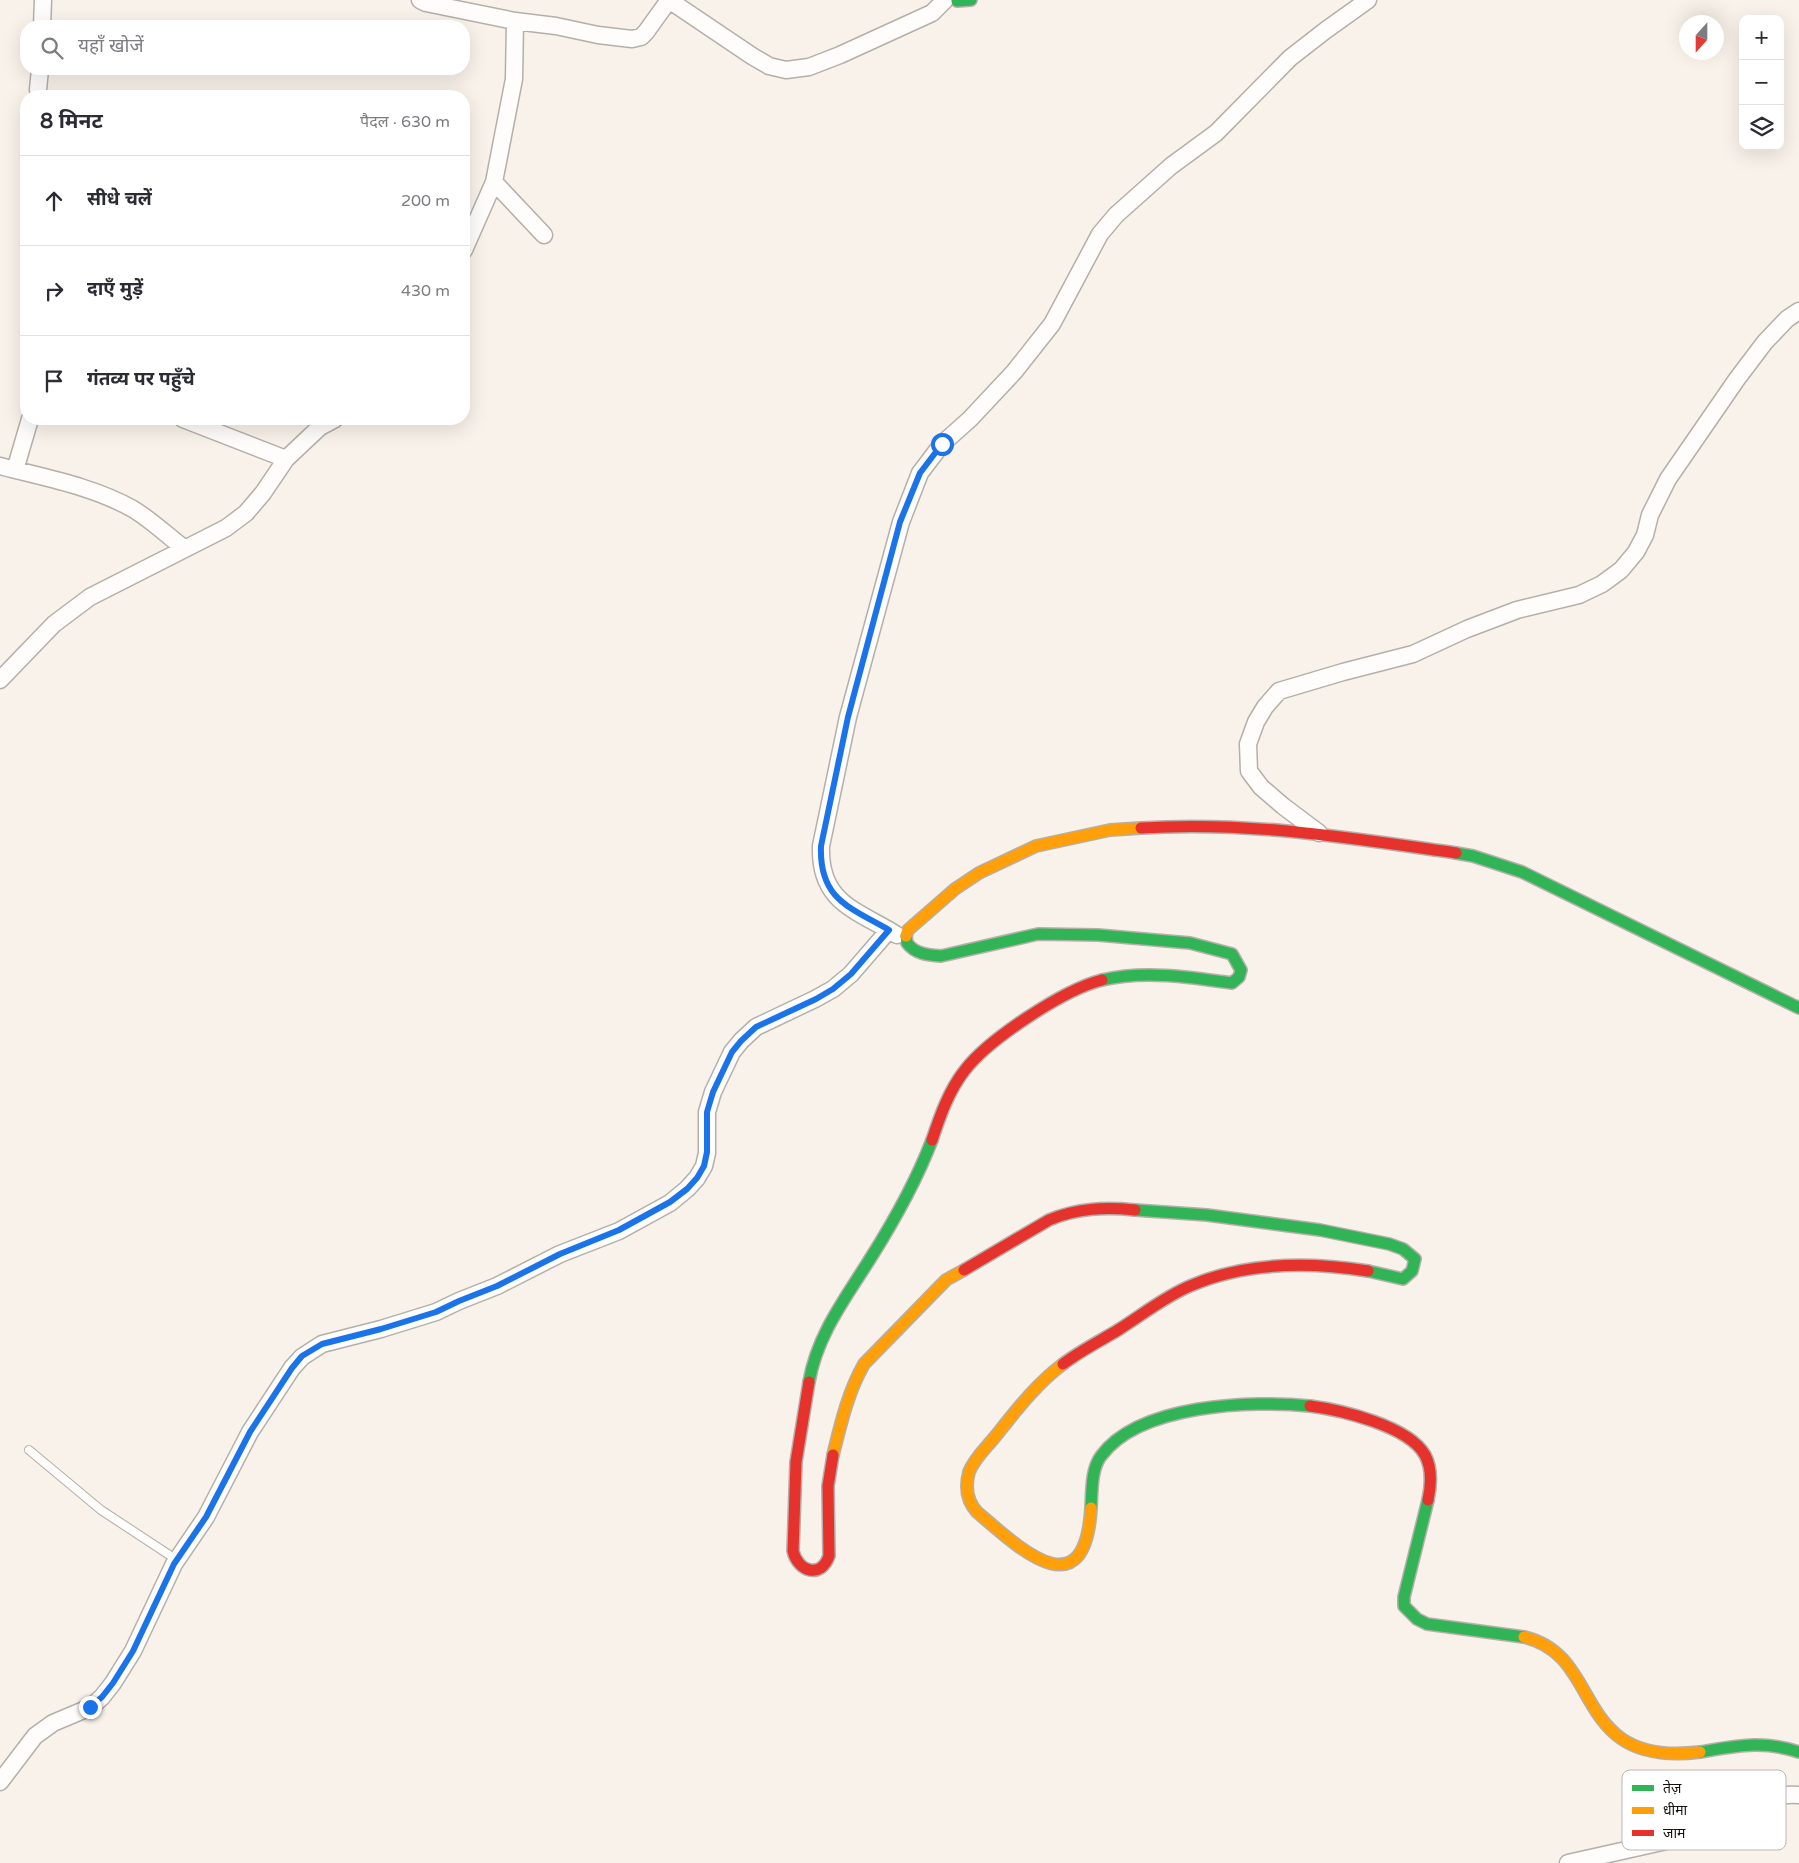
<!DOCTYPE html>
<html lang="hi">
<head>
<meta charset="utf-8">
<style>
	:root { --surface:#fff; --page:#f2f2f3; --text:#2b2b33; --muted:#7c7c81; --line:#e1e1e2 }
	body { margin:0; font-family:"Varela Round","Noto Sans Devanagari",sans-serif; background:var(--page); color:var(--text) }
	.controls { position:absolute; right:15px; top:15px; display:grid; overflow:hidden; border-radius:10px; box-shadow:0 5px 20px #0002 }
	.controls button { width:45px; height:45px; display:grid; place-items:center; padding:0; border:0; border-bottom:1px solid var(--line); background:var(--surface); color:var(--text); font:25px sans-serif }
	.compass { position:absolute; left:1679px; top:15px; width:45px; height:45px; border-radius:50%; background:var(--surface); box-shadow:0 5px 20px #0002; rotate:201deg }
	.stop { position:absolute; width:15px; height:15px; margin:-11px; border:4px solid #1a73e8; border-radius:50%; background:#fff }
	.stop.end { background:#1a73e8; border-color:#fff; box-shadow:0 1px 5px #0008 }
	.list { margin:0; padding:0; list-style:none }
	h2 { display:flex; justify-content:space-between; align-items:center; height:65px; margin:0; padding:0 20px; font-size:21px }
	h2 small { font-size:16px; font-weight:400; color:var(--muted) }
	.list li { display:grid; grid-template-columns:32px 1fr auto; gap:15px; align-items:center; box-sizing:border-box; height:90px; padding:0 20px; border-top:1px solid var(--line) }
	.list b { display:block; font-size:19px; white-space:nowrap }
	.list em { font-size:16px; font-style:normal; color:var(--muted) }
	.icon { flex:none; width:28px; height:28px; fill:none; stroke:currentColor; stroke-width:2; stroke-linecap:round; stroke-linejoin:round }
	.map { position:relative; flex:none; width:1799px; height:1863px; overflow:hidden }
	.search { position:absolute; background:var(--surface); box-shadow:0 5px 20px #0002; left:20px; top:20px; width:450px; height:55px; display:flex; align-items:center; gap:12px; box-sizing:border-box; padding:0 18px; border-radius:20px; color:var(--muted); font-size:19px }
	.panel { position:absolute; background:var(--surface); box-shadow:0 5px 20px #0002; left:20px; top:90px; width:450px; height:335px; border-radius:20px }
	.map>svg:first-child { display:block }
</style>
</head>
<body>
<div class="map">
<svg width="1799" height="1863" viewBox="0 0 1799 1863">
	<rect width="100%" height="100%" fill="#f9f2ea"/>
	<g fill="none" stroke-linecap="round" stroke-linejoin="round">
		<defs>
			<path id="lane" d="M 29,1450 L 101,1510 L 177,1560"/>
			<path id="street" d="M 420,0 L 426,3 L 515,21 L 556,26 L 598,35 L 632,39 L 641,37 L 646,32 L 669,0
				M 669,0 L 752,56 L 769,66 L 786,70 L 809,67 L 840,55 L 932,13 L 945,0
				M 515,21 L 514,79 L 494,182 L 544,235
				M 42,26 L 43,0
				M 38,90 L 40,69
				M 464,250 L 494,182
				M 183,419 L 286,459
				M 0,466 C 45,478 92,486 133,509 C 151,520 168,536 185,549
				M 15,470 L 30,419
				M 0,680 L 54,624 L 90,597 L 226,528 L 246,513 L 263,493 L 286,459 L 320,427 L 335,419
				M 1319,833 L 1283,806 L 1261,787 L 1249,771 L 1248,744 L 1256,722 L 1265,707 L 1279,691 L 1343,672 L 1413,654 L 1467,629 L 1517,610 L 1579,595 L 1602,584 L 1621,570 L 1636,552 L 1645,535 L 1650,515 L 1668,479 L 1737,379 L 1765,342 L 1787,319 L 1799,311
				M 897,935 C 857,910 819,903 821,846 L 848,717 L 901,522 L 920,473 L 942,444 L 970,419 L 1014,372 L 1052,324 L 1100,234 L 1116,215 L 1171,166 L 1216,133 L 1290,58 L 1326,30 L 1368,0
				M 0,1782 L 35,1736 L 53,1723 L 91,1707 L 102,1697 L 113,1683 L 133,1651 L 174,1564 L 206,1517 L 250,1432 L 292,1368 L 302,1357 L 322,1344 L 381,1329 L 436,1312 L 459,1301 L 497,1286 L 560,1254 L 619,1231 L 670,1203 L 687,1189 L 697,1178 L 704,1166 L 707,1153 L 707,1112 L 713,1092 L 732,1052 L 741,1041 L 756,1027 L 815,999 L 833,989 L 851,974 L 889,930
				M 1568,1863 L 1720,1829 C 1752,1816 1758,1792 1799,1795"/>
			<path id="fast" d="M 957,1 L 971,0
				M 1456,853 L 1473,856 L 1522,872 L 1799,1008
				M 906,936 L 907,943 C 915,954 928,955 941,956 L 1038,934 L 1098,935 L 1190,943 L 1232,954 L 1241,970 L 1239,977 L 1232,983 C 1190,977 1144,970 1102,980
				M 1135,1210 L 1207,1215 L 1320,1230 L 1389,1244 L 1403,1249 L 1415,1259 L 1412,1271 L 1403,1279 L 1368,1271
				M 809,1382 C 817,1335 845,1299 870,1259 C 894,1221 916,1182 932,1140
				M 1428,1500 L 1404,1597 L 1404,1606 L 1417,1619 L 1427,1624 L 1524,1637
				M 1091,1508 C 1092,1492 1091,1469 1101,1456 C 1139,1404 1252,1400 1310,1406
				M 1700,1752 C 1737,1746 1762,1740 1799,1752"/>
			<path id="slow" d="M 906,936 L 908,930 L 955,889 L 979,873 L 1036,846 L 1110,830 L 1141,828
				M 1063,1364 C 1036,1384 1015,1412 994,1438 C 985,1449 974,1459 969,1472 C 965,1487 967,1501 977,1512 C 1020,1549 1085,1611 1091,1508
				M 833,1455 C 841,1423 848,1392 864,1364 L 946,1280 L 964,1270
				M 1524,1637 C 1605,1655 1570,1768 1700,1752"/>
			<path id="jam" d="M 1141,828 C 1249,821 1350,838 1456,853
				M 932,1140 C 940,1116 949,1090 965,1070 C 989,1039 1063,990 1102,980
				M 964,1270 L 1049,1220 C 1077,1208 1105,1207 1135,1210
				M 1063,1364 C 1080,1351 1100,1341 1118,1330 C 1142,1315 1164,1297 1190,1286 C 1245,1262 1310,1262 1368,1271
				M 809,1382 L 796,1462 L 793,1551 C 798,1572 821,1579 829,1556 L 828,1486 L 833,1455
				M 1310,1406 C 1341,1410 1409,1426 1425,1455 C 1432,1468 1431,1486 1428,1500"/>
		</defs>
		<use href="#lane" stroke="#b4afa9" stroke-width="10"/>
		<use href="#street" stroke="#b4afa9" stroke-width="19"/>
		<use href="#fast" stroke="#b4afa9" stroke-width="14"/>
		<use href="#slow" stroke="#b4afa9" stroke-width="14"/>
		<use href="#jam" stroke="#b4afa9" stroke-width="14"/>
		<use href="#lane" stroke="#fefdfc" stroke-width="8"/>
		<use href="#street" stroke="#fefdfc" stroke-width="16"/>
		<use href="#fast" stroke="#30b455" stroke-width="11"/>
		<use href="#slow" stroke="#ff9f0a" stroke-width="11"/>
		<use href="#jam" stroke="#e5322d" stroke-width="11"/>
	</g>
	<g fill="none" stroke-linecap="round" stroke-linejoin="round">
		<path stroke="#1a73e8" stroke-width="6" d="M 90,1707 L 102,1697 L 113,1683 L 133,1651 L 174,1564 L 206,1517 L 250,1432 L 292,1368 L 302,1356 L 322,1344 L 381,1329 L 436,1312 L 459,1301 L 497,1286 L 560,1254 L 619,1230 L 670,1202 L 687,1189 L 697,1178 L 704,1166 L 707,1152 L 707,1112 L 713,1092 L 732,1052 L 741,1041 L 756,1027 L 816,999 L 833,989 L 851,974 L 889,930 C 849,907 819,899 821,846 L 848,717 L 900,522 L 920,473 L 942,444"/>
	</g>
	<rect x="1622" y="1770" width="164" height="80" rx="8" fill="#fff" stroke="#b9b8b6" stroke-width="1"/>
	<rect x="1632" y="1785" width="22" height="6" fill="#30b455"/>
	<rect x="1632" y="1807" width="22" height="7" fill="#ff9f0a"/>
	<rect x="1632" y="1830" width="22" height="6" fill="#e5322d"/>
	<g font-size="14" fill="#15110c">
		<text x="1663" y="1793">तेज़</text>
		<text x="1663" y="1815">धीमा</text>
		<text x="1663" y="1838">जाम</text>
	</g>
</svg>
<div class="controls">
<button>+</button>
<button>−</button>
<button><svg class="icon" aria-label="layers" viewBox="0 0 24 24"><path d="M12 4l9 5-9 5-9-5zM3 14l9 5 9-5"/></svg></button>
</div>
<svg class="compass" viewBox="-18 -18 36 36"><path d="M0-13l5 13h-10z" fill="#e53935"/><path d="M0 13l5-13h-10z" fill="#7c7c81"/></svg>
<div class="stop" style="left:942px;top:444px"></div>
<div class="stop end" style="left:90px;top:1707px"></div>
<div class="search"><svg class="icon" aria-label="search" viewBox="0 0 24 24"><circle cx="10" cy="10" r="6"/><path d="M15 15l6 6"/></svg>यहाँ खोजें</div>
<section class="panel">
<h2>8 मिनट<small>पैदल · 630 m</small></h2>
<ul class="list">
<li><svg class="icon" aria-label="ahead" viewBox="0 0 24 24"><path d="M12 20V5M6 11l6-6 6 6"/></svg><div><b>सीधे चलें</b></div><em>200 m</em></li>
<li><svg class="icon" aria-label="right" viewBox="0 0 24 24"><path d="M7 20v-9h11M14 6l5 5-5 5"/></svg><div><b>दाएँ मुड़ें</b></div><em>430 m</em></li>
<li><svg class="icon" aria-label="arrive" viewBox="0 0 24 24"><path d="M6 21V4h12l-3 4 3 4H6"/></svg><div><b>गंतव्य पर पहुँचे</b></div></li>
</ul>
</section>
</div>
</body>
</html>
